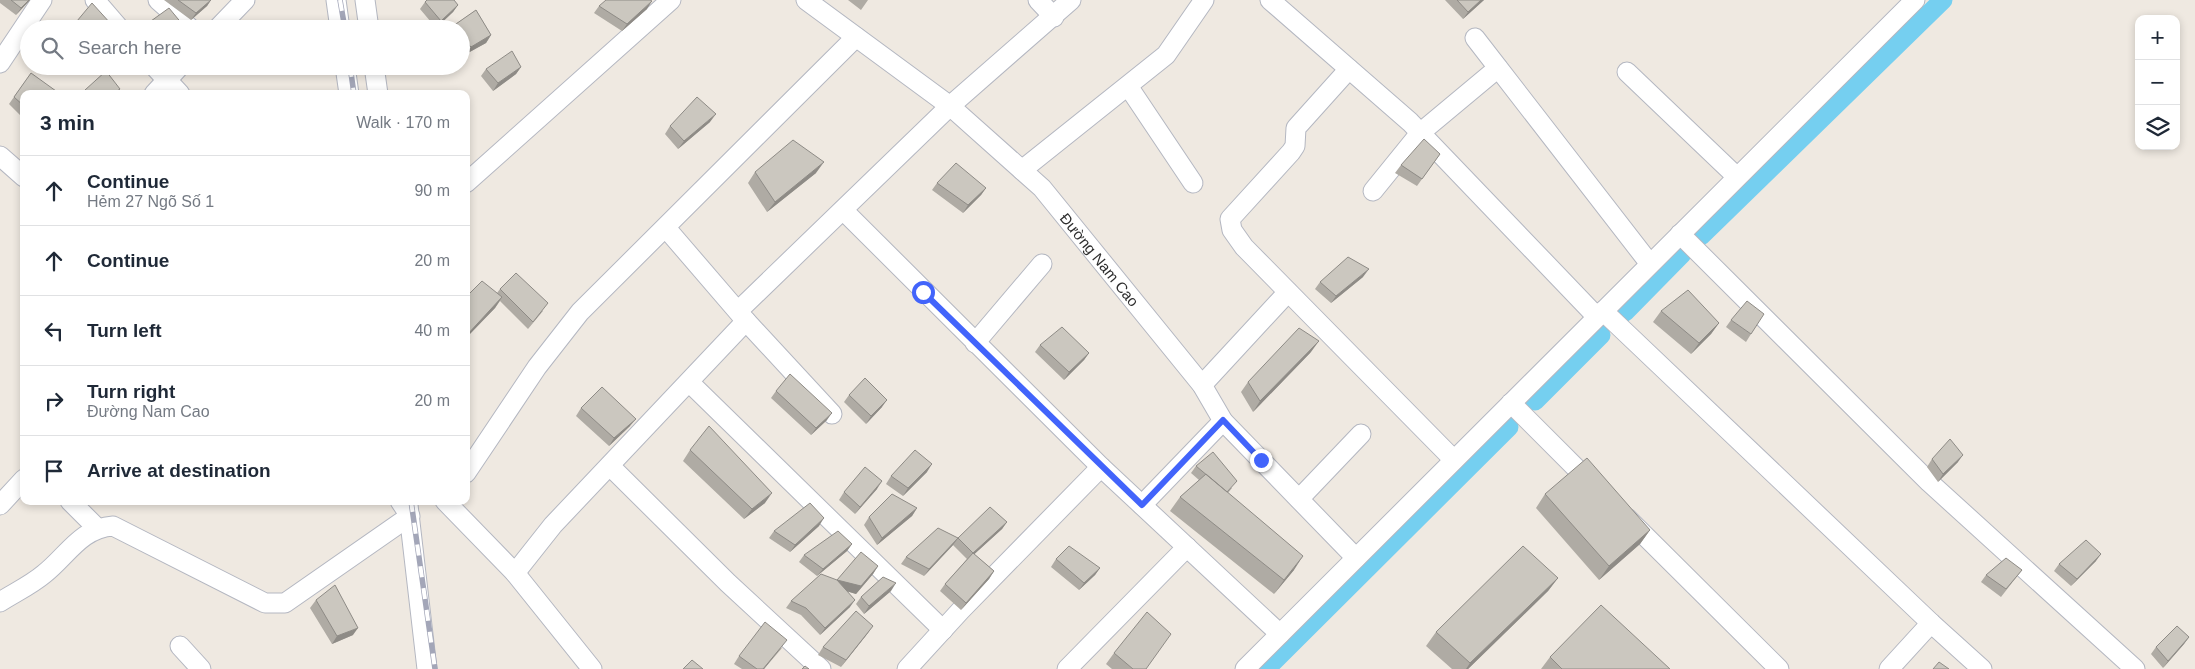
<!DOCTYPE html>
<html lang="en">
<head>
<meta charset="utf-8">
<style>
	:root { --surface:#fff; --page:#f6f6f7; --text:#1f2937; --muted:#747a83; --line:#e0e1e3 }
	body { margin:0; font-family:Arial,sans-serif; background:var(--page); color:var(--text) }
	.controls { position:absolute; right:15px; top:15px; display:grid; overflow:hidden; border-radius:10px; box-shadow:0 2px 8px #0003 }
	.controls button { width:45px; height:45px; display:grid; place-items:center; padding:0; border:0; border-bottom:1px solid var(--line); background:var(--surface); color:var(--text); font:25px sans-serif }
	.stop { position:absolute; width:15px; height:15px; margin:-11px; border:4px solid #4264fb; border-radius:50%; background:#fff }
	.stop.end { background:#4264fb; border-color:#fff; box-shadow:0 1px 5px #0008 }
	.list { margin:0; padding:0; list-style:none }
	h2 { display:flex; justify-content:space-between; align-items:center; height:65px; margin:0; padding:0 20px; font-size:21px }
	h2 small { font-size:16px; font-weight:400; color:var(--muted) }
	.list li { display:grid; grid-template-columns:32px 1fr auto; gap:15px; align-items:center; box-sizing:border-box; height:70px; padding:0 20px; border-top:1px solid var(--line) }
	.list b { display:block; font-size:19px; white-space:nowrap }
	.list p { margin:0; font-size:16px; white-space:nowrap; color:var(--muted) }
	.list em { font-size:16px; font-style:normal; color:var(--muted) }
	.icon { flex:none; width:28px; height:28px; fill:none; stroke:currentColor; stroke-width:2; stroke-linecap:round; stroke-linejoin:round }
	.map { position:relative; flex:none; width:2195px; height:669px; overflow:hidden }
	.search { position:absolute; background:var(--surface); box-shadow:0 2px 8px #0003; left:20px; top:20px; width:450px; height:55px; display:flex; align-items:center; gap:12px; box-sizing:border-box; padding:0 18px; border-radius:28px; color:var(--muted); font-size:19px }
	.panel { position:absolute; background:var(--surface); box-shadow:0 2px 8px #0003; left:20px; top:90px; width:450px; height:415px; border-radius:10px }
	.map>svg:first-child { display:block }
</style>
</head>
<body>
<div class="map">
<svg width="2195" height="669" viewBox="0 0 2195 669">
	<rect width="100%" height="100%" fill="#efe9e1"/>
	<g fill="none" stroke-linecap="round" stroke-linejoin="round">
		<path stroke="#75cff0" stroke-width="19" d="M 1701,236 L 1943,0
			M 1625,312 L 1682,254
			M 1535,401 L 1601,335
			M 1266,669 L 1509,427"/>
		<defs>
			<g id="minor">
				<path d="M 95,0 L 120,29"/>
				<path d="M 158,0 L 191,29"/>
				<path d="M 336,0 L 340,29"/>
				<path d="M 365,0 L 369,29"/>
				<path id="s1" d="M 806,0 L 950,106 L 1042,188 L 1202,385 L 1223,421 L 1356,558"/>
				<path d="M 1038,0 L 1054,17"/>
				<path d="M 1270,0 L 1410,122 L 1597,317"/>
				<path d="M 217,29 L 245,0"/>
				<path d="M 1475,38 L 1650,264"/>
				<path d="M 0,63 L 42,0"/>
				<path d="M 154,66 L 180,94"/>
				<path d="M 345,66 L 349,94"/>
				<path d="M 374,66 L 378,94"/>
				<path d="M 1349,69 L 1296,128 L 1295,146 L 1291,152 L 1230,219 L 1232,230 L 1244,247 L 1454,460"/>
				<path d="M 1627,72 L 1737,177"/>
				<path d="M 1128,86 L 1193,183"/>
				<path d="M 154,94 L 180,66"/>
				<path d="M 0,156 L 24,177"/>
				<path d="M 1022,170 L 1166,55 L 1204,0"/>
				<path d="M 466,183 L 671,0"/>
				<path d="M 1373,191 L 1420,133 L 1498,68"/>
				<path d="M 843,210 L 1101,467 L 1280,634"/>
				<path d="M 666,228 L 746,321 L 832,414"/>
				<path d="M 1680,234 L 1929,482 L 2135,669"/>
				<path d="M 738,311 L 950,106 L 1071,0"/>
				<path d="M 1603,311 L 1931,623 L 1982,669"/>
				<path d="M 975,343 L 1042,264"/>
				<path d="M 690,383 L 943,630"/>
				<path d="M 1202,385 L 1288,292"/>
				<path d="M 1511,403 L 1593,485"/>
				<path d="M 610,466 L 728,583 L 821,669"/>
				<path d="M 466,473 L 537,367 L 580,312 L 856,37"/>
				<path d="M 1299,499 L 1361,434"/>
				<path d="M 70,501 L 97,528"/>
				<path d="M 445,501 L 515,573 L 592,669"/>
				<path d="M 0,505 L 24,479"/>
				<path d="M 408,505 L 427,669"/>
				<path d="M 1142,505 L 1223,421"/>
				<path d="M 1627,518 L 1779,669"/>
				<path d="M 515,573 L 553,525 L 746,321"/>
				<path d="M 0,602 C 14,593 31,585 44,574 C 67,556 81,528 113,526 L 265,603 L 285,603 L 410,516 L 400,501"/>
				<path d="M 180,646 L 201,669"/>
				<path d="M 907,669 L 961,610 L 1101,467"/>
				<path d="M 1067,669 L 1187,547"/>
				<path d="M 1245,669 L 1915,0"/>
				<path d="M 1889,669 L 1931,623"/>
			</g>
		</defs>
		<use href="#minor" stroke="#b4b7c1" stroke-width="21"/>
		<use href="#minor" stroke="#fff" stroke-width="19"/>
		<defs>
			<path id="rail" d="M 340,0 L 345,29
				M 350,66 L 354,94
				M 411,501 L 435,669"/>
		</defs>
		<use href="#rail" stroke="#a3a6b8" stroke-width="5.5"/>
		<use href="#rail" stroke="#fff" stroke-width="4" stroke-dasharray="11" stroke-linecap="butt"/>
	</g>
	<path fill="#afaba4" d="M 0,0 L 30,0 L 16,15 L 0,3 Z
		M 164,0 L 211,0 L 207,6 L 191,20 Z
		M 848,0 L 868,0 L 861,10 Z
		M 1445,0 L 1484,0 L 1463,19 Z
		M 425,2 L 458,5 L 453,12 L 436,28 L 420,9 Z
		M 599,6 L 647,9 L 622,31 L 594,13 Z
		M 476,10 L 491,35 L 486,43 L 466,54 L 461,49 L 461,29 L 451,29 L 453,26 Z
		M 77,21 L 108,29 L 72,29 Z
		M 151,21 L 181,29 L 145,29 Z
		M 521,67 L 516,74 L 493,91 L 481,76 L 486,69 Z
		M 31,73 L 24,94 L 24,119 L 9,104 Z
		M 120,89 L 116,94 L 82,94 L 85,90 Z
		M 710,122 L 678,149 L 665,134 L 670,126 Z
		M 1440,154 L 1417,186 L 1395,173 L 1401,165 Z
		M 755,172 L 816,173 L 767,212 L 748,183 Z
		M 937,183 L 986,188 L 981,195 L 963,213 L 932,190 Z
		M 1363,277 L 1331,303 L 1315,289 L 1320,282 Z
		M 500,289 L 543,311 L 528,329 L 500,301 L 495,308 L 466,338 L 466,297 L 497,293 Z
		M 1661,311 L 1719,323 L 1711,334 L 1691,354 L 1653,322 Z
		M 1731,320 L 1751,334 L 1746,342 L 1726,327 Z
		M 1040,345 L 1089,353 L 1084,360 L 1064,380 L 1035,352 Z
		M 1311,352 L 1253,412 L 1241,392 L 1248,382 Z
		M 776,391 L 827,420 L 811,435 L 771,398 Z
		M 849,395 L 882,407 L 866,424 L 844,402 Z
		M 581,408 L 630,426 L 609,446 L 576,416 Z
		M 690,450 L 765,503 L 744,519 L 683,461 Z
		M 1932,459 L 1958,462 L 1938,482 L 1927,467 Z
		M 1196,466 L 1232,488 L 1228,493 L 1294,570 L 1274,594 L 1170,511 L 1180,497 L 1199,480 L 1191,473 Z
		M 927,472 L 903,496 L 886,484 L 891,476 Z
		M 877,489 L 855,514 L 839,500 L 844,492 Z
		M 1545,494 L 1650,530 L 1640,544 L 1599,580 L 1536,508 Z
		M 917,508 L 912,516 L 877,545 L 864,525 L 869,517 Z
		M 1007,522 L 1002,529 L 974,554 L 994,571 L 989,579 L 961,610 L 940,591 L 945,584 L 967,559 L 953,545 L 924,576 L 901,564 L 906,557 L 958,538 Z
		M 819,526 L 790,552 L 769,538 L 774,531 Z
		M 852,544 L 847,551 L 817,576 L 799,562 L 804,555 Z
		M 1056,559 L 1100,568 L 1095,575 L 1079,590 L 1051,567 Z
		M 2096,561 L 2071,586 L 2054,571 L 2059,564 Z
		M 878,566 L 873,574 L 856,594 L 847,591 L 850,607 L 820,635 L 801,615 L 786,608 L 791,601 L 837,580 Z
		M 2022,570 L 2001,597 L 1981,582 L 1986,575 Z
		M 1558,578 L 1548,591 L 1468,669 L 1452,669 L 1426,646 L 1436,632 Z
		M 891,591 L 864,614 L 856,604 L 861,597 Z
		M 316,600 L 353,635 L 332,644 L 310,608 Z
		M 868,633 L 841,667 L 818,655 L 823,647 Z
		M 2189,637 L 2184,644 L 2163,668 L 2151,654 L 2156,647 Z
		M 782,648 L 764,669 L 742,669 L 734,664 L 739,656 Z
		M 1114,653 L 1147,669 L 1112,669 L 1106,664 Z
		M 1550,657 L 1670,669 L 1541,669 Z"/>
	<path fill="#8e8b86" d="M 29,0 L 30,0 L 16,15 L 21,8 Z
		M 211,0 L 207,6 L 191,20 L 196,13 Z
		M 1481,0 L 1484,0 L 1463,19 L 1468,12 Z
		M 652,1 L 647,9 L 622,31 L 627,24 Z
		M 458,5 L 453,12 L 436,28 L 441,21 Z
		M 491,35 L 486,43 L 466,54 L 471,47 Z
		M 521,67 L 516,74 L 493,91 L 498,83 Z
		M 716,114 L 710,122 L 678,149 L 684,141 Z
		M 824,162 L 816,173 L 767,212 L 775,202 Z
		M 986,188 L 981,195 L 963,213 L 968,205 Z
		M 1369,269 L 1363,277 L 1331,303 L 1336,296 Z
		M 502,297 L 495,308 L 466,338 L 466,336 Z
		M 1719,323 L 1711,334 L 1691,354 L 1699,343 Z
		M 1319,341 L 1311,352 L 1253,412 L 1260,401 Z
		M 1089,353 L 1084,360 L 1064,380 L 1069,372 Z
		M 887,400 L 882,407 L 866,424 L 871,416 Z
		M 832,413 L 827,420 L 811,435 L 816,428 Z
		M 636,419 L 630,426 L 609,446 L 614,438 Z
		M 1963,455 L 1958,462 L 1938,482 L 1943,474 Z
		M 932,464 L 927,472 L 903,496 L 908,488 Z
		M 882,481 L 877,489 L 855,514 L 860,507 Z
		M 772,493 L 765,503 L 744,519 L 752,509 Z
		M 917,508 L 912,516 L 877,545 L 882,538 Z
		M 824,518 L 819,526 L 790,552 L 795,545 Z
		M 1007,522 L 1002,529 L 968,560 L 973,553 Z
		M 1650,530 L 1640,544 L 1599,580 L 1609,566 Z
		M 958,538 L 953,545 L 924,576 L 929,569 Z
		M 852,544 L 847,551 L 817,576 L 823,569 Z
		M 2101,554 L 2096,561 L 2071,586 L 2077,579 Z
		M 1303,556 L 1294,570 L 1274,594 L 1284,580 Z
		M 878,566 L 873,574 L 856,594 L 832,587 L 837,580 Z
		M 1100,568 L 1095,575 L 1079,590 L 1084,583 Z
		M 994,571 L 989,579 L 961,610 L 966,603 Z
		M 1558,578 L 1548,591 L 1468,669 L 1466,669 L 1470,663 Z
		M 896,583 L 891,591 L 864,614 L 869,606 Z
		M 855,600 L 850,607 L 820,635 L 825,628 Z
		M 873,626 L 868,633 L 841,667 L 846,660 Z
		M 358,628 L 353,635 L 332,644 L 337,636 Z
		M 2189,637 L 2184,644 L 2163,668 L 2168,661 Z
		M 787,640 L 764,669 L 763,669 Z"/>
	<path fill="#cbc7bf" stroke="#8e8b86" d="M 11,0 L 29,0 L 21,8 Z
		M 178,0 L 211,0 L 196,13 Z
		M 427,0 L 454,0 L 458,5 L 441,21 L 425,2 Z
		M 606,0 L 650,0 L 652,1 L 627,24 L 599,6 Z
		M 1457,0 L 1481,0 L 1468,12 Z
		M 92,3 L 111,24 L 106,29 L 84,29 L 77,21 Z
		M 169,8 L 183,25 L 178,29 L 158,29 L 151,21 Z
		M 476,10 L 491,35 L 471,47 L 461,36 L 461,29 L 455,29 L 453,26 Z
		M 512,51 L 521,67 L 498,83 L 486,69 Z
		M 106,71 L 120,89 L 113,94 L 90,94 L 85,90 Z
		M 31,73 L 56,91 L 54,94 L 24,94 L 24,106 L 14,97 Z
		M 697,97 L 716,114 L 684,141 L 670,126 Z
		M 1424,139 L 1440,154 L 1422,179 L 1401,165 Z
		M 793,140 L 824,162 L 775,202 L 755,172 Z
		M 956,163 L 986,188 L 968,205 L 937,183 Z
		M 1348,257 L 1369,269 L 1336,296 L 1320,282 Z
		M 516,273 L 548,303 L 533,322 L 500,289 Z
		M 482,281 L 502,297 L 466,336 L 466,297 Z
		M 1688,290 L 1719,323 L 1699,343 L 1661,311 Z
		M 1747,301 L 1764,314 L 1751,334 L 1731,320 Z
		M 1062,327 L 1089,353 L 1069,372 L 1040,345 Z
		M 1299,328 L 1319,341 L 1260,401 L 1248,382 Z
		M 790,374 L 832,413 L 816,428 L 776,391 Z
		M 865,378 L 887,400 L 871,416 L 849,395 Z
		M 602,387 L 636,419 L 614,438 L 581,408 Z
		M 709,426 L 772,493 L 752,509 L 690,450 Z
		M 1950,439 L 1963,455 L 1943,474 L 1932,459 Z
		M 915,450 L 932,464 L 908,488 L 891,476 Z
		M 1213,452 L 1237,481 L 1227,492 L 1196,466 Z
		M 1587,458 L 1650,530 L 1609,566 L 1545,494 Z
		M 865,467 L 882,481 L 860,507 L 844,492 Z
		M 1206,474 L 1303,556 L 1284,580 L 1180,497 Z
		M 892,494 L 917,508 L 882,538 L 869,517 Z
		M 810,503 L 824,518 L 795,545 L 774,531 Z
		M 990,507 L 1007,522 L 973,553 L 994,571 L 966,603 L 945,584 L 973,553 L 958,538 L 929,569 L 906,557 L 938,528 L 958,538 Z
		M 838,531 L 852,544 L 823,569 L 804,555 Z
		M 2086,540 L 2101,554 L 2077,579 L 2059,564 Z
		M 1069,546 L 1100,568 L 1084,583 L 1056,559 Z
		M 1523,546 L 1558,578 L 1470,663 L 1436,632 Z
		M 861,552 L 878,566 L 861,586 L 837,580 Z
		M 2006,558 L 2022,570 L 2006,589 L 1986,575 Z
		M 821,574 L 837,580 L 855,600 L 825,628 L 806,608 L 791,601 Z
		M 883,577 L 896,583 L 869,606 L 861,597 Z
		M 335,585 L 358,628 L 337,636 L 316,600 Z
		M 1601,605 L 1670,669 L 1562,669 L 1550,657 Z
		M 856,611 L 873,626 L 846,660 L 823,647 Z
		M 1147,612 L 1171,634 L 1146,669 L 1133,669 L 1114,653 Z
		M 765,622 L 787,640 L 763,669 L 757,669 L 739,656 Z
		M 2177,626 L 2189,637 L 2168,661 L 2156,647 Z
		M 692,660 L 703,669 L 683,669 Z
		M 1939,662 L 1949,669 L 1933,669 Z
		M 805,666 L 809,669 L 802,669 Z"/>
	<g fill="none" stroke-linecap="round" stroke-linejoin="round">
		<path stroke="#4264fb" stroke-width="6" d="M 923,292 L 1142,505 L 1223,420 L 1261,460"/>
	</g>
	<g text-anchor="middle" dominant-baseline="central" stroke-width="5" stroke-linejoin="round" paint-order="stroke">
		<g font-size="15" fill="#2e2e2e" stroke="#fff">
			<text stroke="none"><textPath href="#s1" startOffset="394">Đường Nam Cao</textPath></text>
		</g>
	</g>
</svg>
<div class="controls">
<button>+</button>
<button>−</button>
<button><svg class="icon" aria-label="layers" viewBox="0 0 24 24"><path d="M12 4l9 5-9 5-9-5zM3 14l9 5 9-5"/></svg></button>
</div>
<div class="stop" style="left:923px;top:292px"></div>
<div class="stop end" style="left:1261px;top:460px"></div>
<div class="search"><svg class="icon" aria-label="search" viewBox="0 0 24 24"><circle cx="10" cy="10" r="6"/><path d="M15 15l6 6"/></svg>Search here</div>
<section class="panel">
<h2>3 min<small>Walk · 170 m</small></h2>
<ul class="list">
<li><svg class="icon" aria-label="ahead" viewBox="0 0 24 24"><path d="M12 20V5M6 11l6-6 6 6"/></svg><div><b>Continue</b><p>Hẻm 27 Ngõ Số 1</p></div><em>90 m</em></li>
<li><svg class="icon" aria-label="ahead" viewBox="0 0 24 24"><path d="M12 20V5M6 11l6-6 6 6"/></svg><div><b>Continue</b></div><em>20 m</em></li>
<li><svg class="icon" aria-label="left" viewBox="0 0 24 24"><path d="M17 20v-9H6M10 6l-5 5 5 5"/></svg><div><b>Turn left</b></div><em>40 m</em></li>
<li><svg class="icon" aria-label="right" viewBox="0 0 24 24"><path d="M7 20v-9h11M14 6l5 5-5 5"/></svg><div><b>Turn right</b><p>Đường Nam Cao</p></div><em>20 m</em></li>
<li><svg class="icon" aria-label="arrive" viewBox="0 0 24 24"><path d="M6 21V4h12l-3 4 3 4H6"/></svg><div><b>Arrive at destination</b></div></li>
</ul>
</section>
</div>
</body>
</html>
